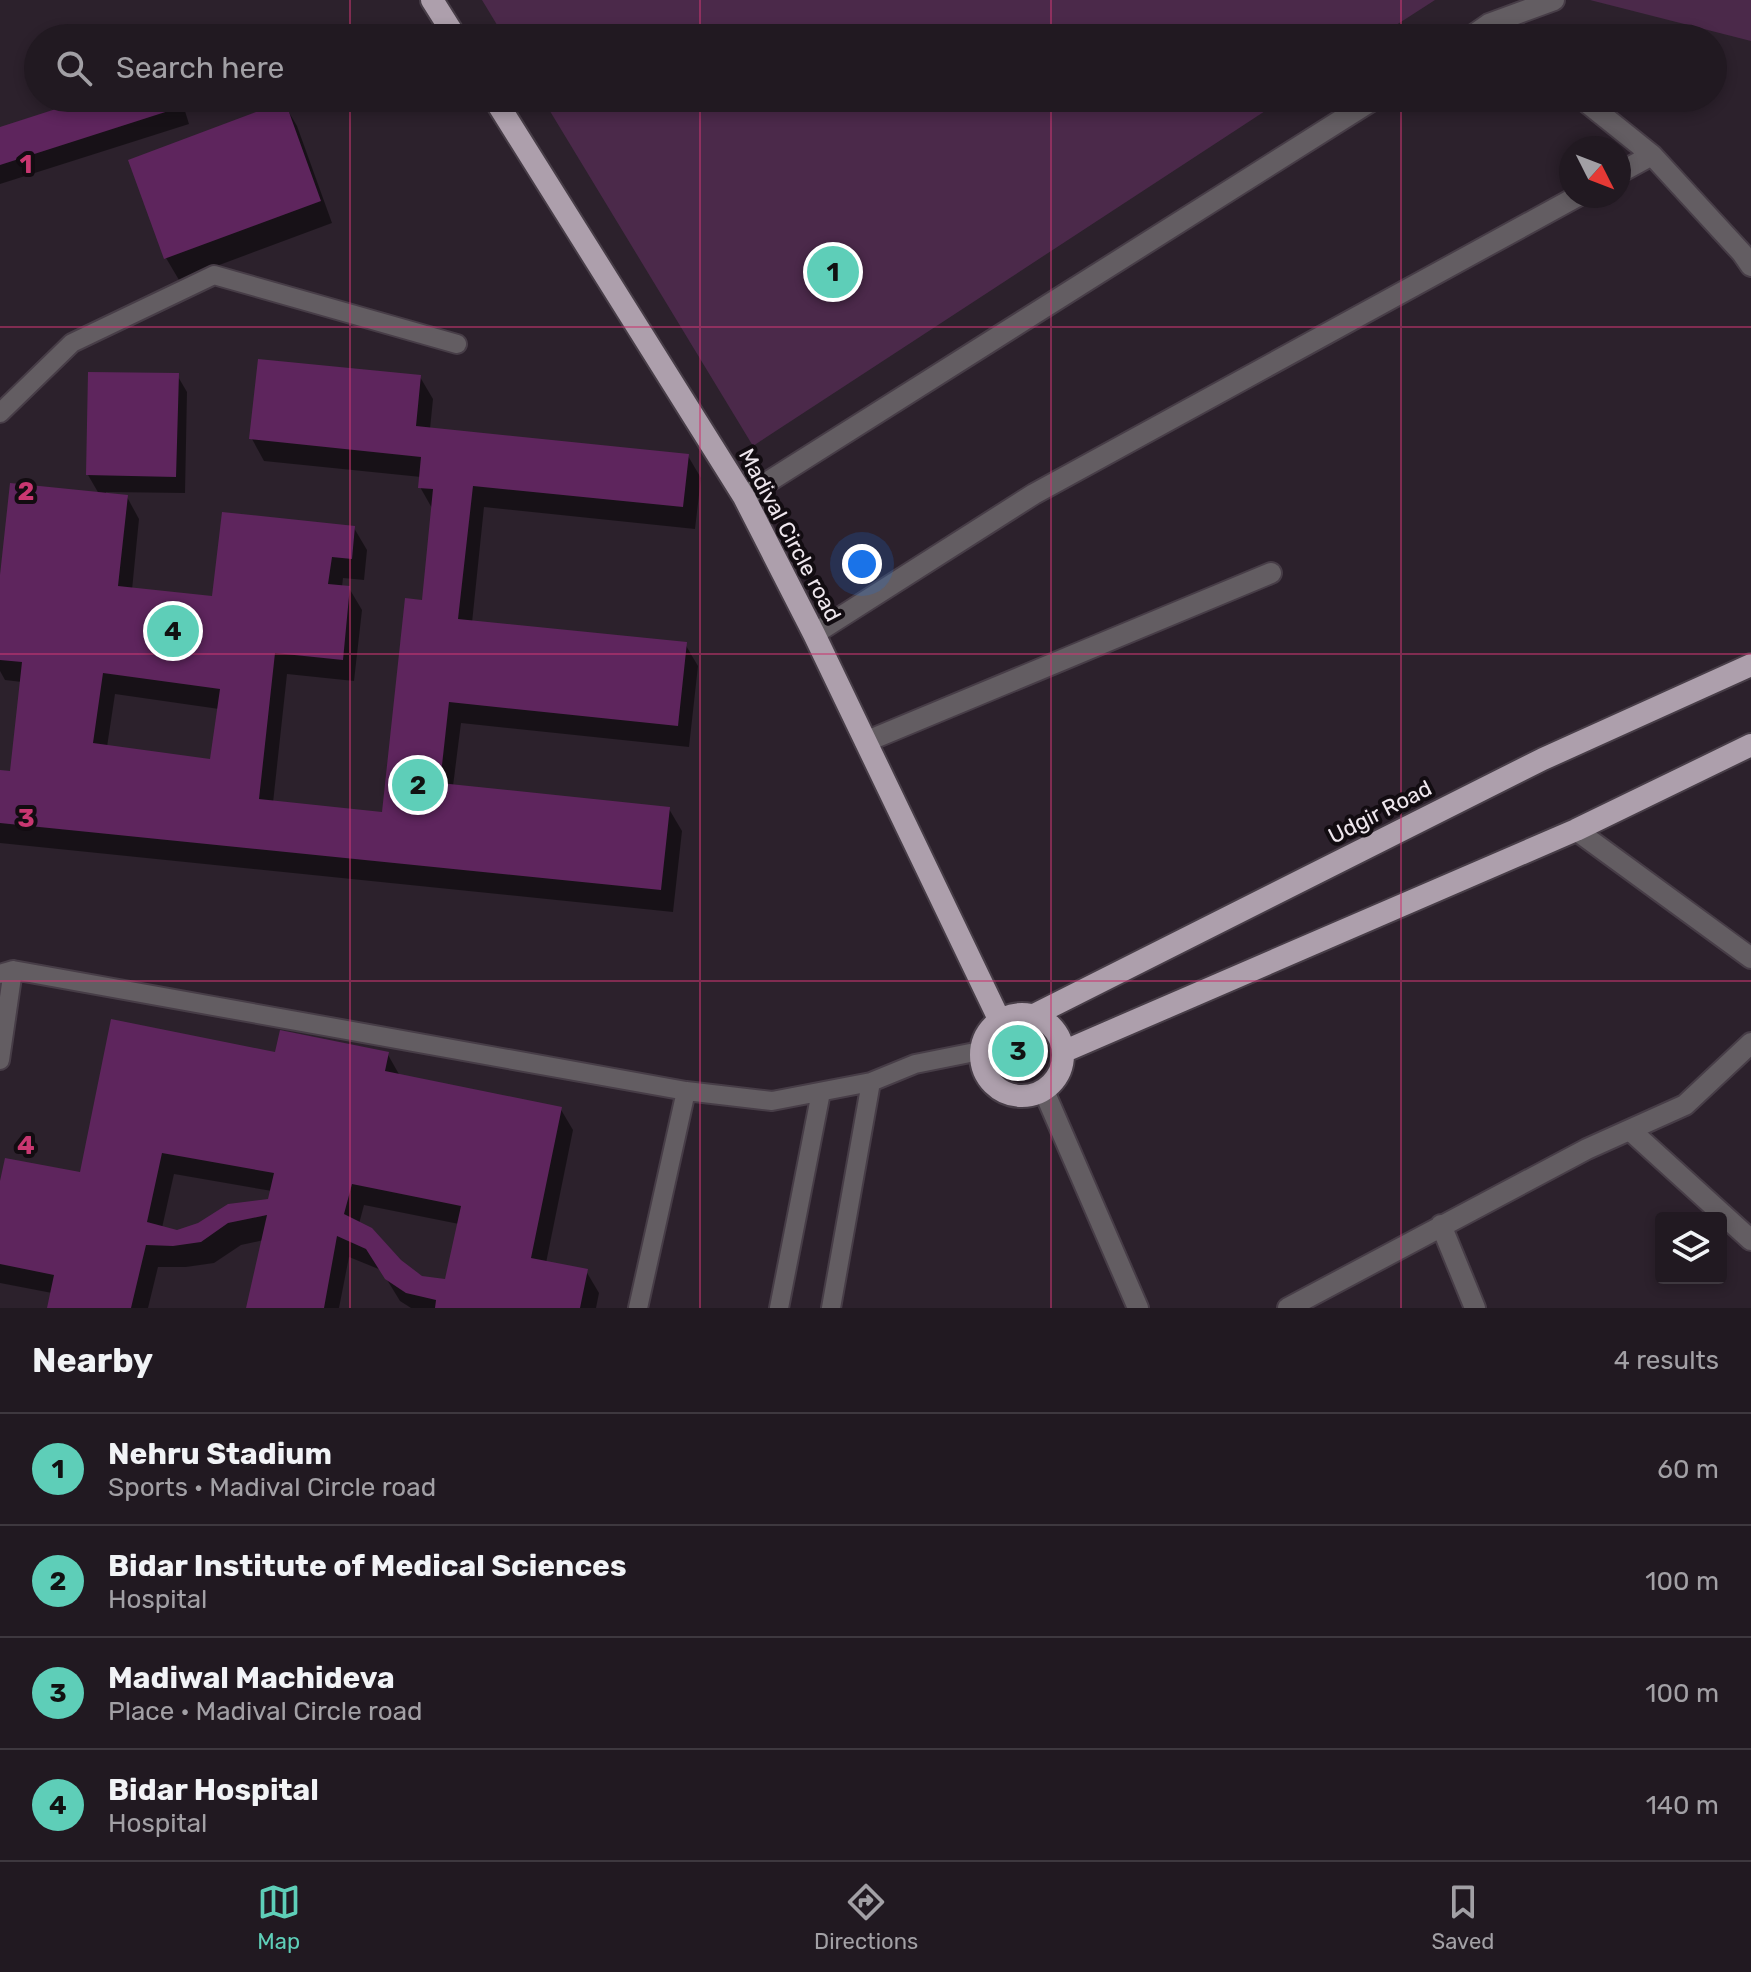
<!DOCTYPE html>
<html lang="en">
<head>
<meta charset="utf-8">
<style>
	:root { --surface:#211921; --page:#29222a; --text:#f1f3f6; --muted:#a2a0a5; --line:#3e383f; --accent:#5eceb8 }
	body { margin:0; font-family:Rubik,sans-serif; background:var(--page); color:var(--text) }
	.controls { position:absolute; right:24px; bottom:24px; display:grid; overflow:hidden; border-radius:8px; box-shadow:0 4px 12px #0003 }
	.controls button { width:72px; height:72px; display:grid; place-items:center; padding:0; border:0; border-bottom:2px solid var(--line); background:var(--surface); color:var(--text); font:40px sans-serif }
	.compass { position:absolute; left:1559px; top:136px; width:72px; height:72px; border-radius:50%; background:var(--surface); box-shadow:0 4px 12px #0003; rotate:132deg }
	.you { position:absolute; left:862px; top:564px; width:28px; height:28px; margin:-20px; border:6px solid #fff; border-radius:50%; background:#1a73e8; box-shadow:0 0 0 12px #1a73e833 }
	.badge { display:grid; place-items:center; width:52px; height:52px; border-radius:50%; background:var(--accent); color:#111; font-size:26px; font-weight:700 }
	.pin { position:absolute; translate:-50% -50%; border:4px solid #fff; box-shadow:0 2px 8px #0006 }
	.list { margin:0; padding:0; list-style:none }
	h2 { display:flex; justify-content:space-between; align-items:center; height:104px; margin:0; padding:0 32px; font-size:34px }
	h2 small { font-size:26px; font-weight:400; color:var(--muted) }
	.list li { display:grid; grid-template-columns:52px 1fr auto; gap:24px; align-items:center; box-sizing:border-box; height:112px; padding:0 32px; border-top:2px solid var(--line) }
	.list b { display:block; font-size:30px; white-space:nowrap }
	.list p { margin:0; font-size:26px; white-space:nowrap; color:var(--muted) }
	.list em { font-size:26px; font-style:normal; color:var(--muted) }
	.icon { flex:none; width:44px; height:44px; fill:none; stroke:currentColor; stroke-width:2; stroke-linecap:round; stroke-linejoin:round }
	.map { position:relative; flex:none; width:1751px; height:1308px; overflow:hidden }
	.search { position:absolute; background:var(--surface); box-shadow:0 4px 12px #0003; left:24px; right:24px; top:24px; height:88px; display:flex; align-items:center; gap:20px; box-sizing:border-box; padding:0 28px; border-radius:44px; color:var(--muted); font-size:30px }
	.sheet { height:552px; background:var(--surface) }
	nav { display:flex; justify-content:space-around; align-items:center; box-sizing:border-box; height:112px; border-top:2px solid var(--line); background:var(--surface); font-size:22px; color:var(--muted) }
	nav a { display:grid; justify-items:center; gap:4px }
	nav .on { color:var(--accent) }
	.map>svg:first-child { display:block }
</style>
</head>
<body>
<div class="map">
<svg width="1751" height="1308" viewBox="0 0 1751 1308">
	<rect width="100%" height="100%" fill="#2c212c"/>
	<path fill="#4b294a" d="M 482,0 L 1435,0 L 1376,38 L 505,38 Z
		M 1590,0 L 1751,0 L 1751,41 Z
		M 542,98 L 1285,98 L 753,446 Z"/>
	<path fill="#0007" fill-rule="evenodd" d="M 97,98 L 181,98 L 189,124 L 0,184 L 0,129 Z
		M 284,104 L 297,126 L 332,223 L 179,280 L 166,258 Z
		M 177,375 L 187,392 L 185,493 L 106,492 L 106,495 L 127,497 L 139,519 L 132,590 L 214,598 L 354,528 L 367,550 L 364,580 L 343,578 L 342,587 L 349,588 L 362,610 L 354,681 L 287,674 L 273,803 L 384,814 L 424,603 L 433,510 L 420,487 L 421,477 L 264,461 L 252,439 L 420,377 L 433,399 L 430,429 L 688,456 L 701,478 L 695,529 L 484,507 L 472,623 L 685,644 L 698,666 L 689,747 L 461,723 L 453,786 L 669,809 L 682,831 L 673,912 L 0,843 L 0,772 L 12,773 L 22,682 L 5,680 L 0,671 L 0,593 L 99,494 L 88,475 ZM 115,694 L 219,709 L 211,762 L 107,747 Z
		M 387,1053 L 400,1076 L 560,1108 L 573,1130 L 546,1263 L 586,1271 L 599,1293 L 596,1308 L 411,1308 L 400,1301 L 381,1270 L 349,1257 L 339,1308 L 249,1308 L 264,1240 L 241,1245 L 214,1263 L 186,1267 L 158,1267 L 148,1308 L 49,1308 L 52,1293 L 0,1283 L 0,1191 L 81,1174 L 277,1054 ZM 174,1174 L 272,1191 L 270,1201 L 177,1232 L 162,1228 ZM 364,1205 L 459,1224 L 447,1281 L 422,1278 L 399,1262 L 359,1224 Z"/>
	<path fill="#5e255d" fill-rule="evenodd" d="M 90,98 L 178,98 L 181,107 L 0,165 L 0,127 Z
		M 285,101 L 321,201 L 164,259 L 128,160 Z
		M 258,359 L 421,375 L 416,426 L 689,454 L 683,507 L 473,486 L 458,619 L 687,642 L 678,726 L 449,702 L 440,783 L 670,807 L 661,890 L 0,823 L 0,770 L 10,771 L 22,662 L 0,660 L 0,575 L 10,483 L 128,495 L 118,586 L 212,596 L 222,512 L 355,526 L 352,559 L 332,557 L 328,584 L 350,586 L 343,660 L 275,653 L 259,799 L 382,812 L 405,598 L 422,600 L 433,489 L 418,488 L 421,457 L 249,439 ZM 103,673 L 220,689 L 210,759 L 93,743 Z
		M 88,372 L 179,373 L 176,477 L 86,475 Z
		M 111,1019 L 275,1052 L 280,1030 L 389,1052 L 385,1071 L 562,1107 L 531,1258 L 588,1269 L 580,1308 L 435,1308 L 436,1300 L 406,1293 L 385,1279 L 366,1249 L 337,1236 L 324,1308 L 246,1308 L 267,1215 L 228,1223 L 201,1242 L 173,1246 L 146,1245 L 131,1308 L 47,1308 L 54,1275 L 0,1264 L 0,1181 L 5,1158 L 80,1172 ZM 162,1153 L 274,1173 L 268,1199 L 228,1204 L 198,1223 L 177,1230 L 147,1222 ZM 352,1184 L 461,1206 L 445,1279 L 422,1276 L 401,1260 L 372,1228 L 344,1214 Z"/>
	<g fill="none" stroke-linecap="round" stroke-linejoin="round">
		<defs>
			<path id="service" d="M 0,413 L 72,343 L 214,275 L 457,344
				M 0,974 L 13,970 L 686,1091 L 772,1101 L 871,1082 L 915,1064 L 980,1051
				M 0,1060 L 13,970
				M 638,1308 L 686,1091
				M 779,1308 L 821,1092
				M 831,1308 L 871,1082"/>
			<path id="minor" d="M 1469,38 L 1489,24 L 1554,0
				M 1581,98 L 1652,155 L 1742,253 L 1751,266
				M 1619,173 L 1652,155
				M 744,497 L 1376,98
				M 814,634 L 1034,494 L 1578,196
				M 865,742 L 1271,573
				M 1630,1130 L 1751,1240
				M 1441,1225 L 1475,1308
				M 1288,1308 L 1587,1149 L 1685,1105 L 1751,1043"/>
			<path id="tertiary" d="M 1576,830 L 1751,958
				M 1044,1091 L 1138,1308"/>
			<path id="trunk" d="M 432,0 L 456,38
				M 494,98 L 744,497 L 814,634 L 999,1019
				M981 1055a41 41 0 1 1 82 0a41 41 0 1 1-82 0Z
				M 1036,1014 L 1543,759 L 1751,665
				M 1065,1051 L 1576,830 L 1751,745"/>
		</defs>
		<use href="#service" stroke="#473d47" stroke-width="22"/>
		<use href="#minor" stroke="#473d47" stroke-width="24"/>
		<use href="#tertiary" stroke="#473d47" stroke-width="24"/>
		<use href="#trunk" stroke="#473d47" stroke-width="26"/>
		<use href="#service" stroke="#635d62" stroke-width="18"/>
		<use href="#minor" stroke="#635d62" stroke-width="20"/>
		<use href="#tertiary" stroke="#635d62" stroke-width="20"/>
		<use href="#trunk" stroke="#ad9fac" stroke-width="22"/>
	</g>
	<path fill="none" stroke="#c93771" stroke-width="2" stroke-opacity="0.55" d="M 350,0 L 350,38M 700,0 L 700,38M 1051,0 L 1051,38M 1401,0 L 1401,38M 350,98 L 350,1308M 700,98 L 700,1308M 1051,98 L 1051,1308M 1401,98 L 1401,1308M 0,327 L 1751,327M 0,654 L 1751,654M 0,981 L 1751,981"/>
	<g text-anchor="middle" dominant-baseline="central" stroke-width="8" stroke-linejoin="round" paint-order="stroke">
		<g font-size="22" fill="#efe7ee" stroke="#120c11">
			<text transform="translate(790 535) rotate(62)">Madival Circle road</text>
			<text transform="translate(1380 812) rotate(-27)">Udgir Road</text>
		</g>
	</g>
	<g font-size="26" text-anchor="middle" font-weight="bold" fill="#c93771" stroke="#120c11" stroke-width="8" stroke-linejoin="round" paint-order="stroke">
		<text x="26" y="173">1</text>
		<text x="26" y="500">2</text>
		<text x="26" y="827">3</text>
		<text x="26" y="1154">4</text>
	</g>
</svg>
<div class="controls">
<button><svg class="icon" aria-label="layers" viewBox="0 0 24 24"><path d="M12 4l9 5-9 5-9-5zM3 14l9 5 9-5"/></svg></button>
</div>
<svg class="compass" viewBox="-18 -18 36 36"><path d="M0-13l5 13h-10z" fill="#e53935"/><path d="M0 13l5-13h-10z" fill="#a2a0a5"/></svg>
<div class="you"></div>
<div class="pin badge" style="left:833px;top:272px">1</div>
<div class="pin badge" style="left:418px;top:785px">2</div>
<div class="pin badge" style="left:1018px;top:1051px">3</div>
<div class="pin badge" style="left:173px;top:631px">4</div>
<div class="search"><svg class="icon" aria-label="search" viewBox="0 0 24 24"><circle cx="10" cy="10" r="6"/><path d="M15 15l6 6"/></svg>Search here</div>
</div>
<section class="sheet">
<h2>Nearby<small>4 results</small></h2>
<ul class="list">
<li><span class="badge">1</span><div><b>Nehru Stadium</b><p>Sports · Madival Circle road</p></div><em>60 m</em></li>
<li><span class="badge">2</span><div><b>Bidar Institute of Medical Sciences</b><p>Hospital</p></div><em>100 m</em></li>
<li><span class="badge">3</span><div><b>Madiwal Machideva</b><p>Place · Madival Circle road</p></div><em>100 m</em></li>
<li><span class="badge">4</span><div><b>Bidar Hospital</b><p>Hospital</p></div><em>140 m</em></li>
</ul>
</section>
<nav>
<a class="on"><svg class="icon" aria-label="map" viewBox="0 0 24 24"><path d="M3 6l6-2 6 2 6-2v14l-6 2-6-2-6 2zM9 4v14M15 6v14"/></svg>Map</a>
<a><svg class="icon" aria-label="directions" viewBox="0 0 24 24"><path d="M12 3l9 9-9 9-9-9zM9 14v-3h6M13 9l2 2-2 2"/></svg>Directions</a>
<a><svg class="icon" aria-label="saved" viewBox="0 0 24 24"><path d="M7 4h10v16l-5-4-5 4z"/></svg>Saved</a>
</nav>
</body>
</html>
